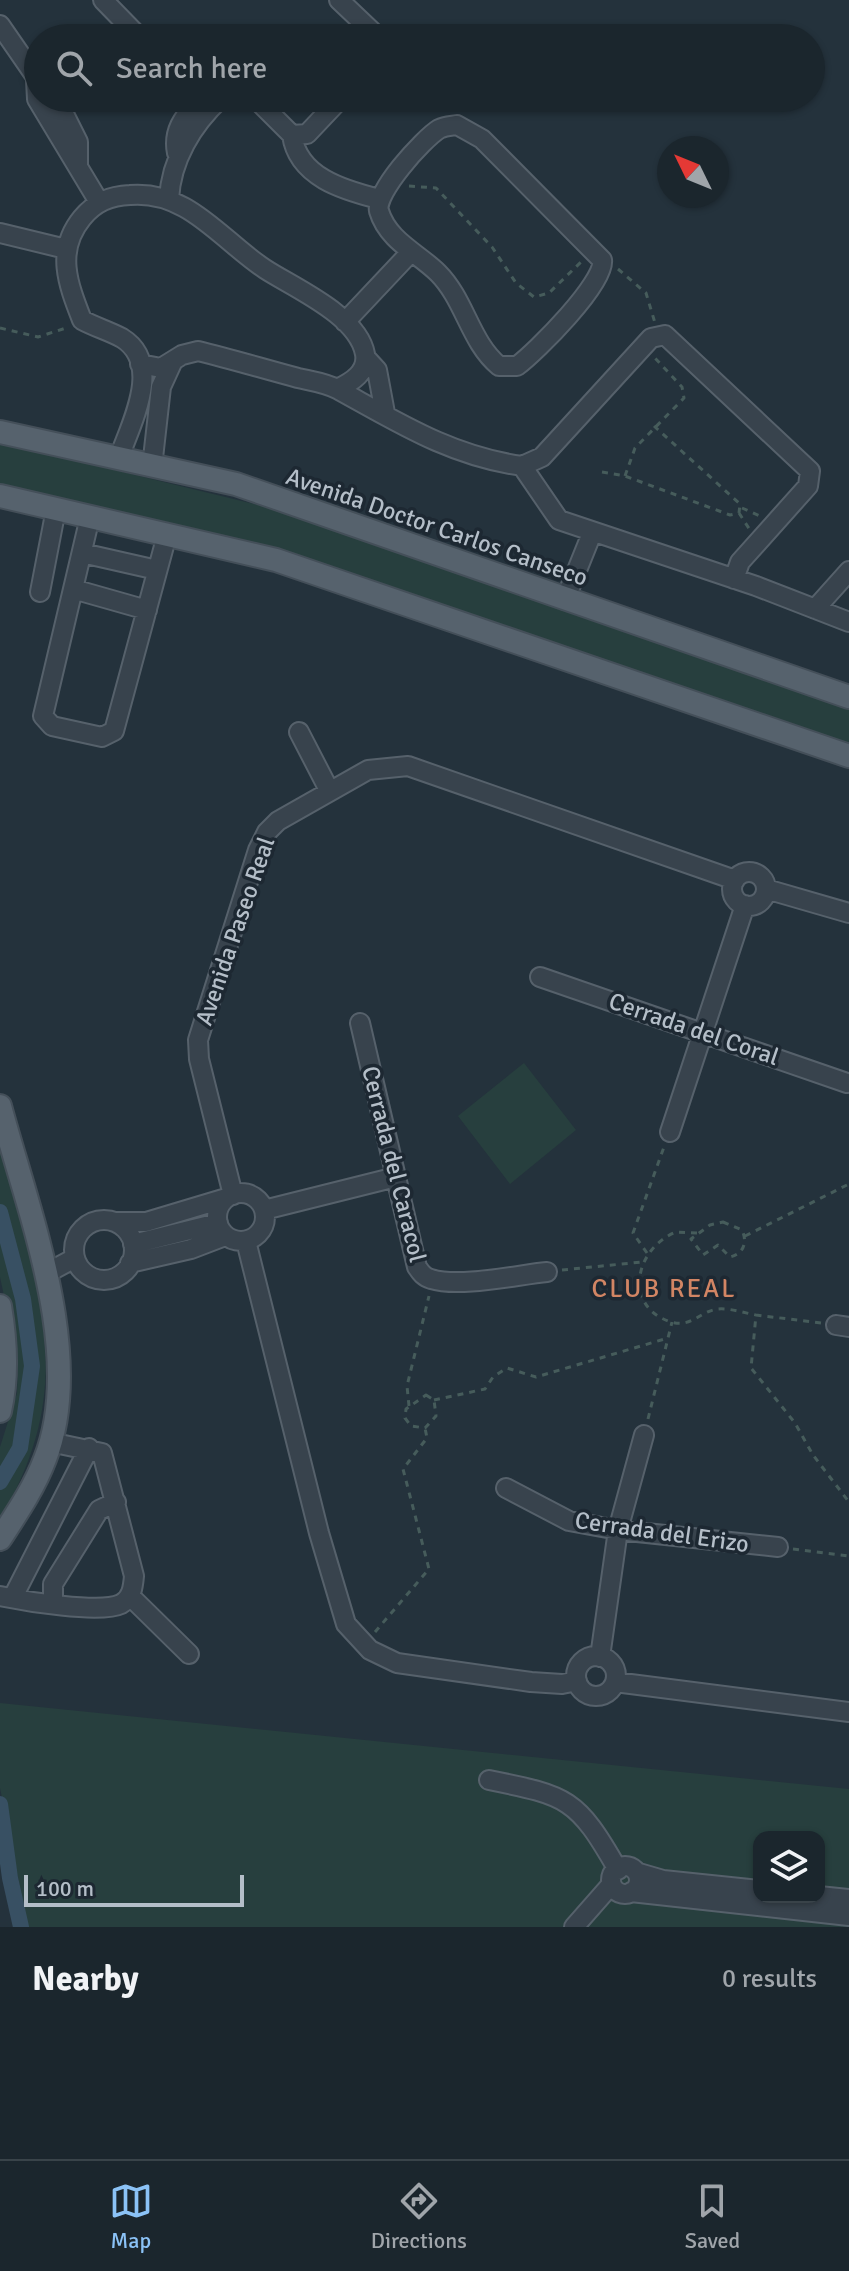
<!DOCTYPE html>
<html lang="en">
<head>
<meta charset="utf-8">
<style>
	:root { --surface:#1b262d; --page:#242e35; --text:#f1f3f6; --muted:#a0a5aa; --line:#394349; --accent:#8bc2f6 }
	body { margin:0; font-family:Signika,sans-serif; background:var(--page); color:var(--text) }
	.controls { position:absolute; right:24px; bottom:24px; display:grid; overflow:hidden; border-radius:16px; box-shadow:0 2px 6px #0004 }
	.controls button { width:72px; height:72px; display:grid; place-items:center; padding:0; border:0; border-bottom:2px solid var(--line); background:var(--surface); color:var(--text); font:40px sans-serif }
	.compass { position:absolute; left:657px; top:136px; width:72px; height:72px; border-radius:50%; background:var(--surface); box-shadow:0 2px 6px #0004; rotate:313deg }
	.scale { position:absolute; left:24px; bottom:20px; width:220px; box-sizing:border-box; padding-left:8px; border:4px solid #b4bec8; border-top:0; font-size:22px; line-height:28px; white-space:nowrap; color:#b4bec8; -webkit-text-stroke:6px #1d2832; paint-order:stroke }
	.list { margin:0; padding:0; list-style:none }
	h2 { display:flex; justify-content:space-between; align-items:center; height:104px; margin:0; padding:0 32px; font-size:34px }
	h2 small { font-size:26px; font-weight:400; color:var(--muted) }
	.icon { flex:none; width:44px; height:44px; fill:none; stroke:currentColor; stroke-width:2; stroke-linecap:round; stroke-linejoin:round }
	.map { position:relative; flex:none; width:849px; height:1927px; overflow:hidden }
	.search { position:absolute; background:var(--surface); box-shadow:0 2px 6px #0004; left:24px; right:24px; top:24px; height:88px; display:flex; align-items:center; gap:20px; box-sizing:border-box; padding:0 28px; border-radius:44px; color:var(--muted); font-size:30px }
	.sheet { height:232px; background:var(--surface) }
	nav { display:flex; justify-content:space-around; align-items:center; box-sizing:border-box; height:112px; border-top:2px solid var(--line); background:var(--surface); font-size:22px; color:var(--muted) }
	nav a { display:grid; justify-items:center; gap:4px }
	nav .on { color:var(--accent) }
	.map>svg:first-child { display:block }
</style>
</head>
<body>
<div class="map">
<svg width="849" height="1927" viewBox="0 0 849 1927">
	<rect width="100%" height="100%" fill="#24323c"/>
	<path fill="#273f3e" fill-rule="evenodd" d="M 0,442 L 299,515 L 849,702 L 849,744 L 496,627 L 294,555 L 0,485 Z
		M 524,1063 L 576,1130 L 510,1184 L 458,1116 Z
		M 0,1146 C 36,1286 82,1381 0,1519 L 0,1447 L 17,1393 L 18,1362 L 0,1277 Z
		M 0,1703 L 849,1789 L 849,1927 L 28,1927 L 0,1788 ZM 759,1837 L 819,1837 L 819,1897 L 759,1897 Z"/>
	<g fill="none" stroke-linecap="round" stroke-linejoin="round">
		<path stroke="#385063" stroke-width="16" d="M 0,1212 L 23,1299 L 32,1366 L 20,1448 L 0,1482
			M 0,1804 L 10,1878 L 21,1927"/>
		<defs>
			<path id="minor" d="M 103,0 L 140,38
				M 339,0 L 379,38
				M 0,25 L 38,80
				M 36,80 L 37,99 L 99,202
				M 56,98 L 78,142 L 78,165
				M 255,98 L 292,135 L 307,134 L 341,98
				M 457,125 L 482,139 L 602,260 C 606,282 536,352 517,366 L 499,366 C 470,342 465,300 438,273 C 418,253 388,241 379,211 C 374,193 423,139 439,129 C 445,126 451,126 457,125 Z
				M 292,135 C 298,177 343,190 379,199
				M 177,153 C 172,129 186,115 200,98
				M 169,199 C 171,160 192,125 221,98
				M 0,233 L 66,249
				M 345,322 L 410,253
				M 366,358 L 377,370 L 385,413
				M 140,364 L 161,368 L 182,355 L 198,351 C 231,359 264,369 298,378 C 311,381 327,383 339,390 C 399,423 451,456 522,466 L 559,520 L 756,586 L 849,622
				M 119,458 C 130,425 164,364 122,338 C 109,331 95,327 82,320 C 68,284 55,251 82,218 C 95,202 110,196 130,195 C 188,190 221,240 265,269 C 294,288 358,315 365,354 C 368,372 352,382 337,389
				M 522,466 L 542,457 L 651,338 L 665,335 L 810,471 L 808,486 L 740,562 L 734,579
				M 152,467 L 161,387 L 172,363
				M 90,517 L 43,716 L 52,726 L 102,737 L 114,731 L 167,535
				M 82,553 L 157,570
				M 73,589 L 147,610
				M 40,592 L 56,509
				M 565,600 L 592,533
				M 815,609 L 849,571
				M 299,732 L 329,790
				M732 889a17 17 0 1 1 34 0a17 17 0 1 1-34 0Z
				M 766,889 L 849,913
				M 540,977 L 847,1083
				M 360,1023 L 417,1267 C 421,1273 424,1277 431,1279 C 460,1288 516,1275 547,1272
				M 670,1132 L 745,905
				M217 1217a24 24 0 1 1 48 0a24 24 0 1 1-48 0Z
				M 233,1195 L 199,1059 L 198,1040 L 258,850 L 267,832 L 278,821 L 368,770 L 408,766 L 735,880
				M 264,1210 L 396,1177
				M74 1250a30 30 0 1 1 60 0a30 30 0 1 1-60 0Z
				M 116,1222 L 146,1222 L 226,1198
				M 246,1241 L 319,1533 L 346,1624 L 370,1650 L 397,1663 L 531,1682 L 562,1684 L 577,1681
				M 133,1244 L 218,1223
				M 130,1263 L 191,1249 L 225,1236
				M 45,1274 L 75,1258
				M 836,1325 L 849,1327
				M 506,1488 L 569,1521 L 618,1530 L 778,1547
				M 0,1596 C 24,1601 100,1614 121,1604 C 132,1598 133,1587 134,1576 L 102,1453 L 50,1442
				M 130,1596 L 189,1654
				M 13,1597 L 89,1448
				M 53,1602 L 53,1584 L 99,1510 L 116,1502
				M576 1676a20 20 0 1 1 40 0a20 20 0 1 1-40 0Z
				M 600,1657 L 618,1530 L 644,1435
				M 615,1682 L 849,1712
				M 489,1780 C 568,1796 577,1798 618,1870
				M611 1880a14 14 0 1 1 28 0a14 14 0 1 1-28 0Z
				M 639,1873 L 663,1880 L 759,1890
				M 631,1892 L 849,1916
				M 819,1896 L 849,1899
				M 574,1927 L 610,1886"/>
			<path id="major" d="M 0,432 L 236,484 L 849,697
				M 0,496 L 276,560 L 849,756
				M 0,1106 C 27,1208 86,1356 45,1459 C 34,1488 17,1513 0,1539
				M 0,1306 C 6,1342 8,1376 0,1411"/>
		</defs>
		<use href="#minor" stroke="#56616b" stroke-width="22"/>
		<use href="#major" stroke="#444f59" stroke-width="26"/>
		<path stroke="#465c5b" stroke-width="3" stroke-dasharray="6 6" stroke-linecap="butt" d="M 409,186 L 436,188 L 492,247 L 516,283 L 534,297 L 549,293 L 581,262
			M 618,269 L 646,293 L 655,323
			M 0,328 L 38,337 L 69,327
			M 602,472 L 625,476 L 730,515 L 739,513 L 740,504 L 654,426
			M 625,476 L 635,448 L 684,398 L 682,387 L 655,358
			M 742,508 L 760,516
			M 739,513 L 750,530
			M 723,1222 L 742,1230 C 748,1243 743,1254 730,1257 L 718,1245 L 703,1255 L 691,1239 L 710,1225 Z
			M 697,1233 L 676,1232 C 634,1249 623,1307 671,1322 C 692,1328 700,1311 718,1309 C 730,1308 745,1313 756,1315
			M 745,1236 L 849,1184
			M 647,1253 L 633,1233 L 664,1147
			M 562,1270 L 642,1262
			M 821,1323 L 756,1315 L 751,1368 L 795,1423 L 813,1455 L 849,1502
			M 426,1395 L 434,1400 L 436,1416 L 425,1428 L 411,1426 L 405,1418 L 406,1409 Z
			M 434,1400 L 485,1389 L 493,1377 L 507,1368 L 536,1377 L 668,1338
			M 409,1406 L 407,1386 L 429,1296
			M 648,1419 L 672,1322
			M 793,1549 L 849,1556
			M 375,1632 L 429,1569 L 403,1469 L 427,1438 L 425,1428"/>
		<use href="#minor" stroke="#38434d" stroke-width="18"/>
		<use href="#major" stroke="#56626d" stroke-width="22"/>
	</g>
	<g text-anchor="middle" dominant-baseline="central" stroke-width="7" stroke-linejoin="round" paint-order="stroke">
		<g font-size="24" fill="#b4bec8" stroke="#1d2832">
			<text transform="translate(437 527) rotate(19)">Avenida Doctor Carlos Canseco</text>
			<text transform="translate(235 931) rotate(-71)">Avenida Paseo Real</text>
			<text transform="translate(694 1029) rotate(19)">Cerrada del Coral</text>
			<text transform="translate(394 1164) rotate(76)">Cerrada del Caracol</text>
			<text transform="translate(662 1532) rotate(8)">Cerrada del Erizo</text>
		</g>
		<g font-size="26" letter-spacing="2" fill="#d28564" stroke="#1d2832">
			<text x="664" y="1289">CLUB REAL</text>
		</g>
	</g>
</svg>
<div class="controls">
<button><svg class="icon" aria-label="layers" viewBox="0 0 24 24"><path d="M12 4l9 5-9 5-9-5zM3 14l9 5 9-5"/></svg></button>
</div>
<svg class="compass" viewBox="-18 -18 36 36"><path d="M0-13l5 13h-10z" fill="#e53935"/><path d="M0 13l5-13h-10z" fill="#a0a5aa"/></svg>
<div class="scale">100 m</div>
<div class="search"><svg class="icon" aria-label="search" viewBox="0 0 24 24"><circle cx="10" cy="10" r="6"/><path d="M15 15l6 6"/></svg>Search here</div>
</div>
<section class="sheet">
<h2>Nearby<small>0 results</small></h2>
<ul class="list">
</ul>
</section>
<nav>
<a class="on"><svg class="icon" aria-label="map" viewBox="0 0 24 24"><path d="M3 6l6-2 6 2 6-2v14l-6 2-6-2-6 2zM9 4v14M15 6v14"/></svg>Map</a>
<a><svg class="icon" aria-label="directions" viewBox="0 0 24 24"><path d="M12 3l9 9-9 9-9-9zM9 14v-3h6M13 9l2 2-2 2"/></svg>Directions</a>
<a><svg class="icon" aria-label="saved" viewBox="0 0 24 24"><path d="M7 4h10v16l-5-4-5 4z"/></svg>Saved</a>
</nav>
</body>
</html>
